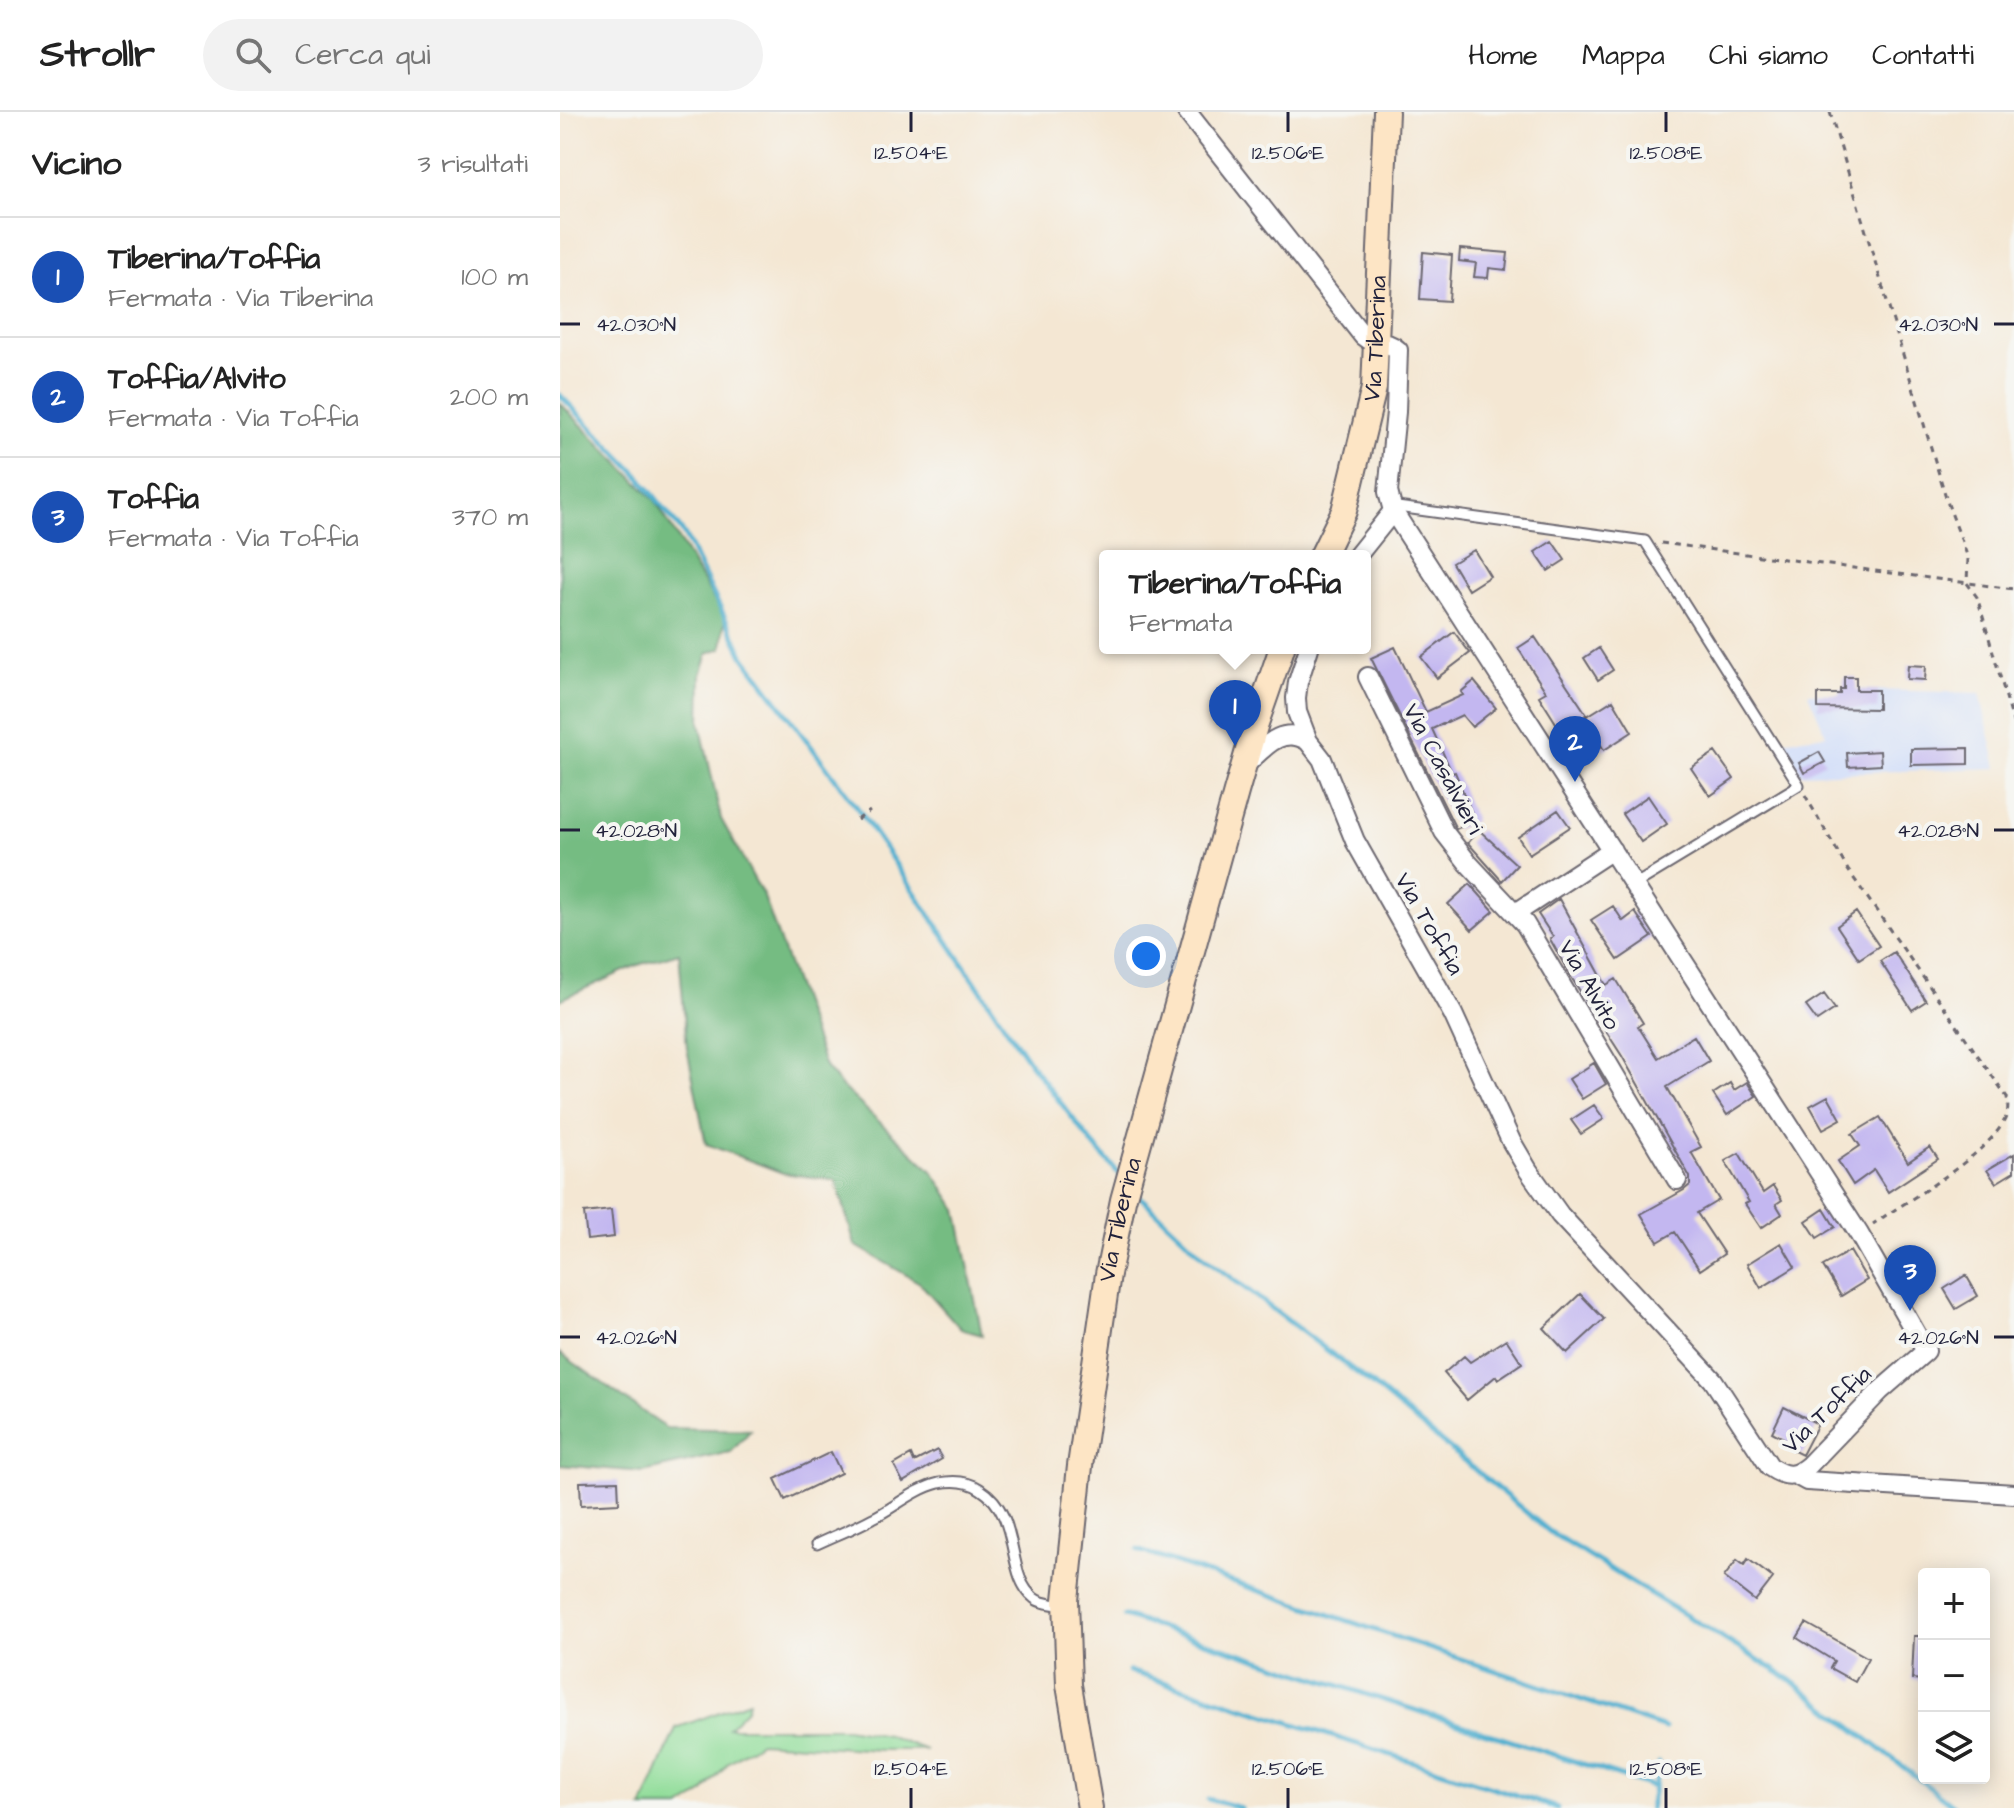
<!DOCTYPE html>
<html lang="it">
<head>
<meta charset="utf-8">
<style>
	:root { --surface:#fff; --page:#f2f2f2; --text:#222; --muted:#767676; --line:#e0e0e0; --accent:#1f6fb2 }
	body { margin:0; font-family:"Architects Daughter",sans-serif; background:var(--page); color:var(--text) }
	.controls { position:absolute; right:24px; bottom:24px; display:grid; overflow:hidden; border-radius:8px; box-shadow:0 4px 20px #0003 }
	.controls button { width:72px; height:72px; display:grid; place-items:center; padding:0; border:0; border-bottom:2px solid var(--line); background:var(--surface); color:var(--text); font:40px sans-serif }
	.you { position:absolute; left:586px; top:844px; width:28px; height:28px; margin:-20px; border:6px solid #fff; border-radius:50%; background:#1a73e8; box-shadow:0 0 0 12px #1a73e833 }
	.badge { display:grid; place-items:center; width:52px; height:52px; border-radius:50%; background:var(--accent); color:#fff; font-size:26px; font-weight:700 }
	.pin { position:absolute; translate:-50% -66px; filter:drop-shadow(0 2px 4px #0008) }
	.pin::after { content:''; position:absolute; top:42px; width:28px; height:24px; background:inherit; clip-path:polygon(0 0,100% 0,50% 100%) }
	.popup { position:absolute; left:539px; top:438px; width:272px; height:104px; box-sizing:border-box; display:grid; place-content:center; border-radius:8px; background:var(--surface); filter:drop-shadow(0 2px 6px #0005); font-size:26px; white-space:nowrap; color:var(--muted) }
	.popup b { font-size:30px; color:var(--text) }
	.popup::after { content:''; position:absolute; left:50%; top:100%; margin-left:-16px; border:16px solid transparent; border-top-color:var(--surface) }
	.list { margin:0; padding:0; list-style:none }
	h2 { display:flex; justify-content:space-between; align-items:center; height:104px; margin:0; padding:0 32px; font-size:34px }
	h2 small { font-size:26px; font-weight:400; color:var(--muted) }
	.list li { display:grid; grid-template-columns:52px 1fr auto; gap:24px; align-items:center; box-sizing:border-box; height:120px; padding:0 32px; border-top:2px solid var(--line) }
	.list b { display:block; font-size:30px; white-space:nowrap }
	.list p { margin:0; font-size:26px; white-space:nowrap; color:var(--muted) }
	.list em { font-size:26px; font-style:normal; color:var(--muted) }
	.icon { flex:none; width:44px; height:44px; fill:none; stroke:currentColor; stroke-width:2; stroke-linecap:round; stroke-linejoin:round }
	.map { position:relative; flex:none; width:1454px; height:1696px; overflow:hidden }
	header { display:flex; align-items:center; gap:48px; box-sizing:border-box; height:112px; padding:0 40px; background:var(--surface); border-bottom:2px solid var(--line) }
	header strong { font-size:38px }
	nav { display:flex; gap:44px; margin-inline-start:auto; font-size:28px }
	.search { width:560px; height:72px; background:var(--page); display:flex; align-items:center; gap:20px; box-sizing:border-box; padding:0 28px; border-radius:44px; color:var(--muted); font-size:30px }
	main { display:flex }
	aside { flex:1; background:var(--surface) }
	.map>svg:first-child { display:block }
</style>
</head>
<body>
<header>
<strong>Strollr</strong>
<div class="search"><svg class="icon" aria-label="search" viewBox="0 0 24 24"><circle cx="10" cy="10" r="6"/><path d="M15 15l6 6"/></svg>Cerca qui</div>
<nav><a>Home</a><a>Mappa</a><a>Chi siamo</a><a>Contatti</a></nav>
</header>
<main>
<aside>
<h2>Vicino<small>3 risultati</small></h2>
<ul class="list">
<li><span class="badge" style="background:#1a4fb4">1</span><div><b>Tiberina/Toffia</b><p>Fermata · Via Tiberina</p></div><em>100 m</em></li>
<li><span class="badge" style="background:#1a4fb4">2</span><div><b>Toffia/Alvito</b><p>Fermata · Via Toffia</p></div><em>200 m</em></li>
<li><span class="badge" style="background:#1a4fb4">3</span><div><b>Toffia</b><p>Fermata · Via Toffia</p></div><em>370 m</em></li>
</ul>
</aside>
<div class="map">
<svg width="1454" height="1696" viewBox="0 0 1454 1696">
	<rect width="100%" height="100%" fill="#f6f6f2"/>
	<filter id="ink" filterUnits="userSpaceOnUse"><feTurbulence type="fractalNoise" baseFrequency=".0125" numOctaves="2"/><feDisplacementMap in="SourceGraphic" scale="16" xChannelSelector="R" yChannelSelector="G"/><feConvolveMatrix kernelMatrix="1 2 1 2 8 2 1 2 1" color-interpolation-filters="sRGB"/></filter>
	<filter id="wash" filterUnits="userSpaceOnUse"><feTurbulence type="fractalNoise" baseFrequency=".006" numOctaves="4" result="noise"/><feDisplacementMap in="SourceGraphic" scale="32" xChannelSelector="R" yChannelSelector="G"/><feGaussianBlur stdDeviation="1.8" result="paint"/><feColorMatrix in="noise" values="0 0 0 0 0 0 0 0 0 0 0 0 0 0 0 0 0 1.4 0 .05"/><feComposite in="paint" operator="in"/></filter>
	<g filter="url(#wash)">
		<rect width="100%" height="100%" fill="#f4e7d3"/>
		<path fill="#cedbfa" d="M 1280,577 L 1420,581 L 1437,656 L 1241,662 L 1220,629 L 1266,623 L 1248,581 L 1279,582 Z"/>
		<path fill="#91dd9a" stroke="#5a806a" stroke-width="2" d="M 189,1589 L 187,1597 L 168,1616 L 286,1616 L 327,1623 L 366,1638 L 320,1638 L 200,1630 L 168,1651 L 143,1681 L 120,1696 L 82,1696 L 116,1616 Z"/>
		<path fill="#74bc82" stroke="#4b6f5e" stroke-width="2" d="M 0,291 L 95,388 L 165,506 L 162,536 L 148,541 L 141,563 L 140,611 L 161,707 L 204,785 L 265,955 L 281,974 L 372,1059 L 397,1097 L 422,1223 L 401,1217 L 360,1171 L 295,1133 L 276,1068 L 223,1061 L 146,1032 L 127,936 L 119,841 L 75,854 L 0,888 Z
			M 0,1241 L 106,1316 L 191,1318 L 171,1340 L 83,1360 L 0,1353 Z"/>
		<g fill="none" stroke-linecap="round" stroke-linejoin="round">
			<path stroke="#52b0d0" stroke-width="5" d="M 0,283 L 77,362 L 124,422 L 184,545 L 299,698 L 470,951 L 531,1030 L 562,1065
				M 574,1079 L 644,1145 L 809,1270 L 990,1420 L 1231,1568 L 1396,1696
				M 578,1438 L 1105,1616
				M 564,1504 L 1094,1675
				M 569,1559 L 997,1696
				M 648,1687 L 681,1696
				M 1090,1696 L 1099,1651"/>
		</g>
		<g id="blocks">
			<path fill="#c3b7f0" d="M 900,137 L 948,141 L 946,158 L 929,156 L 928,166 L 914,165 L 916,151 L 899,149 Z
				M 863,140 L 892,143 L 889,189 L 860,187 Z
				M 992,429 L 1005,448 L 988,459 L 975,440 Z
				M 914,438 L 930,464 L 908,478 L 892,451 Z
				M 894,520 L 910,541 L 877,566 L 861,545 Z
				M 975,525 L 1027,603 L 1001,619 L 979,584 L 986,580 L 958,536 Z
				M 835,535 L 866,600 L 903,583 L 901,580 L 914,569 L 936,596 L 912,615 L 902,603 L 872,617 L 892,661 L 895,660 L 915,709 L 896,717 L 811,546 Z
				M 1039,536 L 1053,558 L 1038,568 L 1024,546 Z
				M 1348,553 L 1366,554 L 1365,568 L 1347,567 Z
				M 1284,565 L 1296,565 L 1296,578 L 1318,578 L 1318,597 L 1258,596 L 1258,582 L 1280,582 L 1280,577 L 1284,577 Z
				M 1053,588 L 1072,620 L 1044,638 L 1024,606 Z
				M 1408,636 L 1408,652 L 1351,653 L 1351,637 Z
				M 1320,639 L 1321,653 L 1288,655 L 1287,641 Z
				M 1155,640 L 1174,667 L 1150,684 L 1131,656 Z
				M 1259,640 L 1265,650 L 1244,661 L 1239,651 Z
				M 1088,684 L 1107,712 L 1081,730 L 1062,702 Z
				M 998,698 L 1010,715 L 969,742 L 958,725 Z
				M 919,718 L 957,753 L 942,769 L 908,731 Z
				M 910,772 L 934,799 L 912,818 L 888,792 Z
				M 999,787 L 1046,873 L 1056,867 L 1083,911 L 1078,914 L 1098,946 L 1134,924 L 1149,949 L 1107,975 L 1141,1035 L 1131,1040 L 1159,1088 L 1137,1101 L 1164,1142 L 1140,1158 L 1115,1120 L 1098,1130 L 1081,1102 L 1124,1078 L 1130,1073 L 1130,1065 L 1062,944 L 1011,865 L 990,827 L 993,825 L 978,802 Z
				M 1053,794 L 1063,809 L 1075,800 L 1092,825 L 1058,848 L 1031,808 Z
				M 1296,800 L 1319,834 L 1299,847 L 1277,814 Z
				M 1334,840 L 1366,889 L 1352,898 L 1320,849 Z
				M 1264,882 L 1275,897 L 1257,909 L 1246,894 Z
				M 1034,951 L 1046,972 L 1022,987 L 1009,967 Z
				M 1187,970 L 1196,984 L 1167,1003 L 1153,982 L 1170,971 L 1174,978 Z
				M 1268,984 L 1281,1007 L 1263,1017 L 1250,994 Z
				M 1034,993 L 1044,1007 L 1021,1022 L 1011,1008 Z
				M 1320,1005 L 1348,1050 L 1370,1035 L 1378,1047 L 1328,1080 L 1314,1058 L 1293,1073 L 1278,1049 L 1300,1034 L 1292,1022 Z
				M 1179,1041 L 1203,1081 L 1213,1074 L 1222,1088 L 1216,1092 L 1222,1102 L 1201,1116 L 1185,1092 L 1189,1090 L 1165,1049 Z
				M 1454,1042 L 1454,1060 L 1436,1071 L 1427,1058 Z
				M 1264,1097 L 1275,1115 L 1257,1126 L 1246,1109 Z
				M 51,1098 L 54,1125 L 27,1128 L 24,1101 Z
				M 1221,1131 L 1235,1155 L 1201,1176 L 1187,1152 Z
				M 1290,1139 L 1307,1168 L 1281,1184 L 1263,1154 Z
				M 1406,1163 L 1418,1184 L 1396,1197 L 1384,1177 Z
				M 1020,1182 L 1044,1207 L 1007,1241 L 984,1216 Z
				M 946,1227 L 962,1251 L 938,1267 L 936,1264 L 907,1288 L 884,1261 L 904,1244 L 910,1250 Z
				M 1224,1295 L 1258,1312 L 1242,1343 L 1222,1333 L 1225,1327 L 1212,1320 Z
				M 377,1338 L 382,1347 L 343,1370 L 334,1353 L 351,1343 L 354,1350 Z
				M 271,1340 L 281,1361 L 225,1388 L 215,1367 Z
				M 58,1369 L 59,1391 L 21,1393 L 20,1370 Z
				M 1188,1447 L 1213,1466 L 1195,1489 L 1164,1465 L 1177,1448 L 1184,1453 Z
				M 1246,1511 L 1308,1546 L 1295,1570 L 1270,1556 L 1274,1549 L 1237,1526 Z
				M 1354,1524 L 1364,1524 L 1364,1568 L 1352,1567 Z"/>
		</g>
	</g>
	<g filter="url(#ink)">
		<use href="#blocks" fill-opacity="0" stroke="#6c6770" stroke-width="2"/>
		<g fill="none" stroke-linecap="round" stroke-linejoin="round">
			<defs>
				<path id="service" d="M 830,394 L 1085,429 L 1239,673 L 1074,773
					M 257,1432 C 276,1423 295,1416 313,1406 C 335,1395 355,1377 379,1371 C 394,1368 408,1369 420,1377 C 463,1404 444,1462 474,1486 C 481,1492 494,1492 503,1494"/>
				<path id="minor" d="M 627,0 L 803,224 C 814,234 828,228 838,238 L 836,300 L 828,380 L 833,399 L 1299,1122 L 1366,1239 L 1320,1279 L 1249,1353 C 1235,1365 1226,1366 1210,1355 L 1153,1268 L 1000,1103 L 968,1058 L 951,1029 L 893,902 L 795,729 L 762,647 L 748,629 L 737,600 L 736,586 L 738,570 L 749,536
					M 797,444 L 833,399
					M 808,565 L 884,720 L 908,751 L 965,812 L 1117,1068
					M 684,654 C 703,637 721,612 748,629
					M 956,801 L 1052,738
					M 1236,1363 L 1247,1369 L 1454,1382"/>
				<g id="secondary">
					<path id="s1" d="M 762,444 L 784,399 L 814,276 L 826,0"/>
					<path id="s2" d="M 530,1696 L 509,1573 L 506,1488 L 520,1354 L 548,1162 L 563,1088 L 676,680 L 696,611 L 722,536"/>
				</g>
			</defs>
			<use href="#service" stroke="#6c6770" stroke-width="13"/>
			<use href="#minor" stroke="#6c6770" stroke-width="22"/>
			<use href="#secondary" stroke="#6c6770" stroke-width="28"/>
			<path stroke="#6c6770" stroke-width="3" stroke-dasharray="6 6" stroke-linecap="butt" d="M 1270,0 L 1388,392 L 1408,446 L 1407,471 L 1417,485 L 1423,505 L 1454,613
				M 1101,431 L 1454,477
				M 1245,683 L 1288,758 L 1447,985 C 1448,994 1449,1000 1444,1009 C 1425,1045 1348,1088 1313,1112
				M 297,708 L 310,699"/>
			<use href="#service" stroke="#fff" stroke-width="9"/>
			<use href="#minor" stroke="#fff" stroke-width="18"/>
			<use href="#secondary" stroke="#fde5c5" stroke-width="24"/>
		</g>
	</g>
	<path fill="none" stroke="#22223b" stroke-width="3" d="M 351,0 L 351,20M 728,0 L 728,20M 1106,0 L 1106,20M 0,212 L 20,212M 1434,212 L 1454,212M 0,718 L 20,718M 1434,718 L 1454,718M 0,1225 L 20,1225M 1434,1225 L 1454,1225M 351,1676 L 351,1696M 728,1676 L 728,1696M 1106,1676 L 1106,1696"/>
	<g text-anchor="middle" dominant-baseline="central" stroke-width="8" stroke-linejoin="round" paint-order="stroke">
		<g font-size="24" fill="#22223b" stroke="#f6f6f2">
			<text stroke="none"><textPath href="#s1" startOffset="226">Via Tiberina</textPath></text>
			<text transform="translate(883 657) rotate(62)">Via Casalvieri</text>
			<text transform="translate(869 812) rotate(60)">Via Toffia</text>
			<text transform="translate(1029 873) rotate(60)">Via Alvito</text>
			<text stroke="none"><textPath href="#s2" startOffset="594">Via Tiberina</textPath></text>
			<text transform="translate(1267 1298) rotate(-44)">Via Toffia</text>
		</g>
	</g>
	<g font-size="20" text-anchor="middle" fill="#22223b" stroke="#f6f6f2" stroke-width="8" stroke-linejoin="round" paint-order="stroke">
		<text x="351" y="47">12.504°E</text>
		<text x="728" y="47">12.506°E</text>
		<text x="1106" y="47">12.508°E</text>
		<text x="76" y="219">42.030°N</text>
		<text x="1378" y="219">42.030°N</text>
		<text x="76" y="725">42.028°N</text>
		<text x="1378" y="725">42.028°N</text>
		<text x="76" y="1232">42.026°N</text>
		<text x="1378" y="1232">42.026°N</text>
		<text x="351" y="1663">12.504°E</text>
		<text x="728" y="1663">12.506°E</text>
		<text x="1106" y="1663">12.508°E</text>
	</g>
</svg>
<div class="controls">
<button>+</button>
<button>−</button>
<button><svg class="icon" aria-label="layers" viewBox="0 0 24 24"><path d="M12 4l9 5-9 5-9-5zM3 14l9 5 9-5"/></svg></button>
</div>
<div class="you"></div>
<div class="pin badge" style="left:675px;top:634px;background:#1a4fb4">1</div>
<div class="popup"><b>Tiberina/Toffia</b>Fermata</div>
<div class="pin badge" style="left:1015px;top:670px;background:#1a4fb4">2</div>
<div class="pin badge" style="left:1350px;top:1199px;background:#1a4fb4">3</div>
</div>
</main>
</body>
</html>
